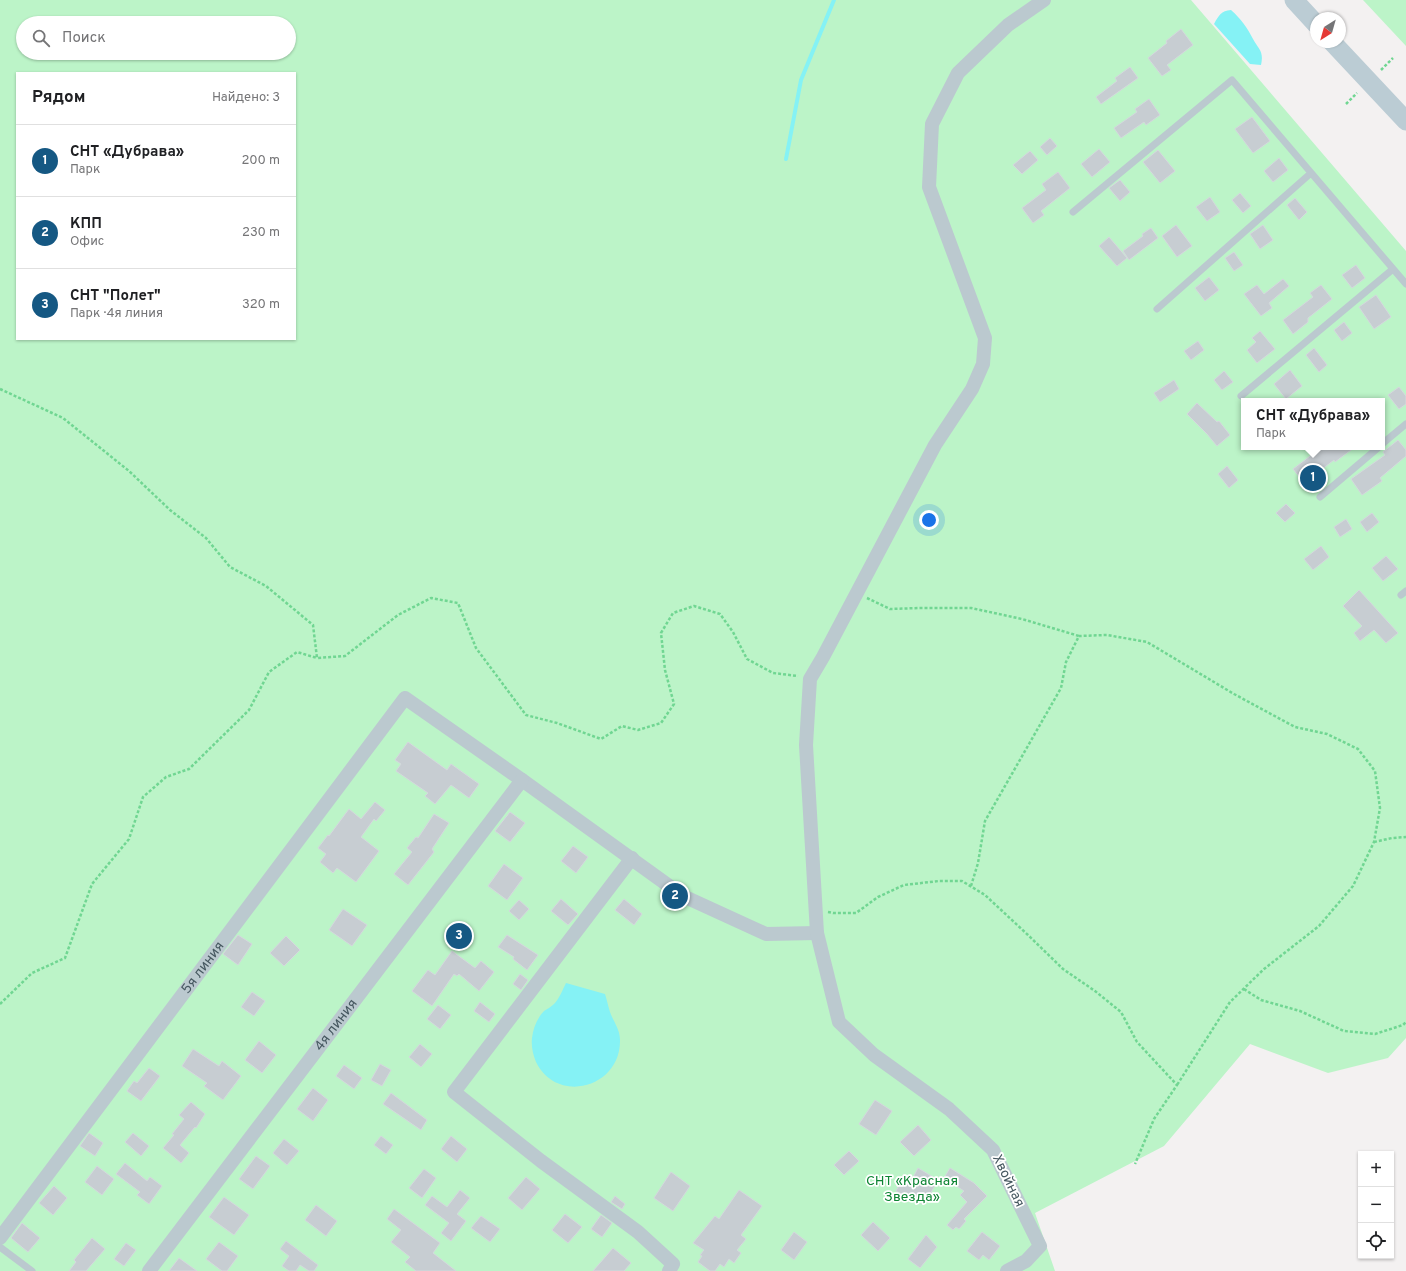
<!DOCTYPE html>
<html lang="ru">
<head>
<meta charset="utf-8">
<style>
	:root { --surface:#fff; --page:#f6f6f6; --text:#202124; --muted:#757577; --line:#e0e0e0; --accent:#155883 }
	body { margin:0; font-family:Overpass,sans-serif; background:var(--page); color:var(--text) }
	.controls { position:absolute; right:12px; bottom:12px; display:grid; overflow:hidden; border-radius:0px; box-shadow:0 1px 3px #0004 }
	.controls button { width:36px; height:36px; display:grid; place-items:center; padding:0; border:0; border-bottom:1px solid var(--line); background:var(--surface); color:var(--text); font:20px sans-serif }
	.compass { position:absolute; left:1310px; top:12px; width:36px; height:36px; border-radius:50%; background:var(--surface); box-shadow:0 1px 3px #0004; rotate:217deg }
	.you { position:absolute; left:929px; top:520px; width:14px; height:14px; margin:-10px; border:3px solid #fff; border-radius:50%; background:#1a73e8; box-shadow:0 0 0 6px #1a73e833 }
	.badge { display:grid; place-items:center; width:26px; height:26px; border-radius:50%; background:var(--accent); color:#fff; font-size:13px; font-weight:700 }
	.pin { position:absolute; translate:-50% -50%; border:2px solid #fff; box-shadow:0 1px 4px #0006 }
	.popup { position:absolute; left:1241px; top:398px; width:144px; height:52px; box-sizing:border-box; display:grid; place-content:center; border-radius:0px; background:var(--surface); filter:drop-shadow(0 1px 3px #0005); font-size:13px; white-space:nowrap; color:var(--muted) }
	.popup b { font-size:15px; color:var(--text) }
	.popup::after { content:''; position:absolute; left:50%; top:100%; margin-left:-8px; border:8px solid transparent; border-top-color:var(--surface) }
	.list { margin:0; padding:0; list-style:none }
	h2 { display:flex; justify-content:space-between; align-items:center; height:52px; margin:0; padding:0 16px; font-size:17px }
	h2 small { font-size:13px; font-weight:400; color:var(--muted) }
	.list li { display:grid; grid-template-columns:26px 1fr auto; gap:12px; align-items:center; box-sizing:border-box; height:72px; padding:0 16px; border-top:1px solid var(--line) }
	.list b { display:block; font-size:15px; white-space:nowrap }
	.list p { margin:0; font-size:13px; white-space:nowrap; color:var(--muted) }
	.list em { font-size:13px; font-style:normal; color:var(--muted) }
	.icon { flex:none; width:22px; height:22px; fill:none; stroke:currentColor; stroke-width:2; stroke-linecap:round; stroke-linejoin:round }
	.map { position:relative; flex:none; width:1406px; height:1271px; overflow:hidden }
	.search { position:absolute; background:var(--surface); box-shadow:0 1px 3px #0004; left:16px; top:16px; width:280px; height:44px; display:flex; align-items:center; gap:10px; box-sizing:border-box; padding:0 14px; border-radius:22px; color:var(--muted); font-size:15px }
	.panel { position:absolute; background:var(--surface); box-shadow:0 1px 3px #0004; left:16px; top:72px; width:280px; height:268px; border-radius:0px }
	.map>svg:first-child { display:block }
</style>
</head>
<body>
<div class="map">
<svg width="1406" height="1271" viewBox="0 0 1406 1271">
	<rect width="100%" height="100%" fill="#f3f1f1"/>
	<path fill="#bcf4c8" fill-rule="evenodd" d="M 0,0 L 1191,0 L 1406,251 L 1406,1038 L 1388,1058 L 1328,1073 L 1250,1044 L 1164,1146 L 1035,1213 L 1055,1271 L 0,1271 ZM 23,23 L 289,23 L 289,53 L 23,53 ZM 17,73 L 295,73 L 295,339 L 17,339 ZM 1244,401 L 1382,401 L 1382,447 L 1244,447 Z
		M 1363,0 L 1406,0 L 1406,46 Z"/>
	<path fill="#85f2f5" d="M 1231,10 C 1241,19 1247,27 1253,39 C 1259,50 1264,51 1261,65 L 1250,64 L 1214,24 C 1219,15 1221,11 1231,10 Z
		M 566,983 L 605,994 C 607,1000 608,1006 610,1012 C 613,1021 620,1029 620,1040 C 621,1088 557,1105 536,1062 C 533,1055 531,1046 532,1038 C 533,1029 537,1018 544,1011 C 547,1009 551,1007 554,1004 C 559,999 563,989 566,983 Z"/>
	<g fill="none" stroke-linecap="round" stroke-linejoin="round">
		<path stroke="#85f2f5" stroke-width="4" d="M 786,159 L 801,80 L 834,0"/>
	</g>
	<path fill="#c7cdd2" stroke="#d4d8dd" d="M 1181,29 L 1193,45 L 1167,65 L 1171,70 L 1162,76 L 1148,58 L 1167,43 L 1166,41 Z
		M 1130,67 L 1138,78 L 1101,104 L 1096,97 L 1117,81 L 1115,78 Z
		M 1149,99 L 1160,115 L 1146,125 L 1144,122 L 1121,138 L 1114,128 L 1137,112 L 1135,109 Z
		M 1252,117 L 1270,141 L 1253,153 L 1235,129 Z
		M 1050,138 L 1057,146 L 1047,155 L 1040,147 Z
		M 1099,149 L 1110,162 L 1092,177 L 1081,164 Z
		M 1158,150 L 1175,171 L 1160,183 L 1143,162 Z
		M 1030,151 L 1038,160 L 1022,174 L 1013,165 Z
		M 1279,158 L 1288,170 L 1273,182 L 1264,171 Z
		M 1058,172 L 1070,188 L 1041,211 L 1044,215 L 1033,223 L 1022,208 L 1046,190 L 1042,184 Z
		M 1120,180 L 1130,192 L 1120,201 L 1109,188 Z
		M 1240,193 L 1251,206 L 1243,213 L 1232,200 Z
		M 1210,197 L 1220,212 L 1207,221 L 1196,207 Z
		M 1295,198 L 1307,212 L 1299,220 L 1287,205 Z
		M 1176,225 L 1192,246 L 1177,257 L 1162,236 Z
		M 1263,225 L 1273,240 L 1260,249 L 1250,234 Z
		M 1151,228 L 1158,238 L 1129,260 L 1123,251 L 1143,236 L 1142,234 Z
		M 1109,237 L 1127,258 L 1117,266 L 1099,246 Z
		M 1234,252 L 1243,265 L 1234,271 L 1225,258 Z
		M 1356,265 L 1365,278 L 1352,288 L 1342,275 Z
		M 1209,277 L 1219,290 L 1205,301 L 1195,288 Z
		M 1283,279 L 1289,286 L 1269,303 L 1272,308 L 1261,316 L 1244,294 L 1257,285 L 1264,294 Z
		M 1321,285 L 1332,299 L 1308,318 L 1308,322 L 1293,334 L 1283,320 L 1313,297 L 1310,293 Z
		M 1376,295 L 1391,317 L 1374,329 L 1359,307 Z
		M 1344,322 L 1352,333 L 1342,341 L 1334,330 Z
		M 1260,331 L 1275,349 L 1257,363 L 1247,350 L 1256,342 L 1252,338 Z
		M 1198,341 L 1204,350 L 1191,360 L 1184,351 Z
		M 1314,348 L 1327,365 L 1319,372 L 1306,355 Z
		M 1290,370 L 1302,386 L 1286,399 L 1274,384 Z
		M 1224,371 L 1233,382 L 1222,390 L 1214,380 Z
		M 1174,380 L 1179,389 L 1160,402 L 1154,393 Z
		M 1399,387 L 1406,396 L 1406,404 L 1399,409 L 1388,395 Z
		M 1197,403 L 1217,422 L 1219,421 L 1230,435 L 1217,446 L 1207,434 L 1187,414 Z
		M 1398,440 L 1406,450 L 1406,456 L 1380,478 L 1382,481 L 1362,495 L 1351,479 L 1385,455 L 1383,452 Z
		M 1322,447 L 1355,447 L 1335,462 L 1334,460 L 1304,483 L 1293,469 Z
		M 1227,466 L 1238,480 L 1229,488 L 1218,474 Z
		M 1286,504 L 1295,513 L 1285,522 L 1276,513 Z
		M 1372,513 L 1379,522 L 1367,532 L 1360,522 Z
		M 1346,519 L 1352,529 L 1340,537 L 1334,527 Z
		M 1321,546 L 1329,557 L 1313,570 L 1304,559 Z
		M 1386,556 L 1398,569 L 1383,581 L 1372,568 Z
		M 1359,590 L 1398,633 L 1386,643 L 1374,630 L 1360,641 L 1354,633 L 1362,626 L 1343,606 Z
		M 408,742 L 447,770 L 451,764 L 479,784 L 469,798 L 451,785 L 435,804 L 425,796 L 428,793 L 396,771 L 401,764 L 395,760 Z
		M 375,802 L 385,810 L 376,821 L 374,819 L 361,837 L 379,851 L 356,882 L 337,868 L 333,873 L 320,862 L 326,854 L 318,848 L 328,835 L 329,836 L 349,809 L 361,819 Z
		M 510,812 L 525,823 L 510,842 L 495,831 Z
		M 434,814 L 449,823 L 432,849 L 434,852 L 408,885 L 394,874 L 412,852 L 407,848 L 416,837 L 418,838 Z
		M 573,846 L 588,857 L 576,873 L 561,861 Z
		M 504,864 L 523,878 L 507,900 L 488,886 Z
		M 561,899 L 578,914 L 568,925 L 551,911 Z
		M 624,899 L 642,914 L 634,925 L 615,910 Z
		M 519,900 L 529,909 L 519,920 L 509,911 Z
		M 343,909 L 367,925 L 352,946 L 329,930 Z
		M 238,935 L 252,944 L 238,965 L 223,954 Z
		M 507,935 L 538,955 L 527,970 L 513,959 L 514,957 L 498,947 Z
		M 286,936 L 300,950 L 284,966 L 270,953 Z
		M 452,951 L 475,968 L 481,961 L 494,972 L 479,991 L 459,974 L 457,976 L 454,974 L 432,1006 L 412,991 L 428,970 L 435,975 Z
		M 520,974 L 528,980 L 521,990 L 513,984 Z
		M 252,992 L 265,1001 L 254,1016 L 241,1007 Z
		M 480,1002 L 495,1014 L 489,1022 L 474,1011 Z
		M 438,1005 L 451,1015 L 440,1029 L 427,1019 Z
		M 259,1041 L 276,1055 L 262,1073 L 245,1060 Z
		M 420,1044 L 432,1054 L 421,1067 L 409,1057 Z
		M 193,1049 L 219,1066 L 222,1061 L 241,1076 L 223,1100 L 204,1086 L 207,1083 L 182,1066 Z
		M 380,1064 L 391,1070 L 382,1086 L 371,1080 Z
		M 344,1065 L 362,1078 L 354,1089 L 336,1076 Z
		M 149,1068 L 160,1076 L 141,1101 L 127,1091 L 134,1081 L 137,1083 Z
		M 313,1088 L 328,1100 L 313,1121 L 297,1109 Z
		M 391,1093 L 427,1120 L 421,1130 L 383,1104 Z
		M 875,1100 L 892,1111 L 876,1135 L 859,1124 Z
		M 191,1102 L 205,1114 L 196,1128 L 195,1127 L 180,1145 L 189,1153 L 181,1163 L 163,1148 L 174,1135 L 172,1134 L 184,1119 L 179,1115 Z
		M 918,1125 L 931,1140 L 914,1156 L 900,1142 Z
		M 89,1133 L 103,1143 L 95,1156 L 80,1146 Z
		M 133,1133 L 149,1146 L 141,1156 L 125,1142 Z
		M 381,1136 L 393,1145 L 386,1154 L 374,1145 Z
		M 451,1136 L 467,1149 L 457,1162 L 441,1149 Z
		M 284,1139 L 299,1151 L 287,1165 L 273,1153 Z
		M 849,1151 L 859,1161 L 844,1175 L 834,1165 Z
		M 256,1156 L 270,1166 L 253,1189 L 239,1179 Z
		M 125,1163 L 147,1181 L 150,1177 L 162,1186 L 149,1204 L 137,1195 L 140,1192 L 116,1174 Z
		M 97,1166 L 114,1179 L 102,1195 L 85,1182 Z
		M 918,1168 L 938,1180 L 924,1205 L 910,1196 L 909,1198 L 896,1191 L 901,1182 L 909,1185 Z
		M 950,1168 L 974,1183 L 987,1196 L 964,1219 L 966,1221 L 959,1229 L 956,1227 L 953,1230 L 947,1225 L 967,1202 L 960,1195 L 964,1191 L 944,1178 Z
		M 424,1169 L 436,1178 L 422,1198 L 409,1188 Z
		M 671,1172 L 690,1186 L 673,1211 L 654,1198 Z
		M 526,1177 L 540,1189 L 522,1210 L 508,1198 Z
		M 54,1186 L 67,1198 L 53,1215 L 39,1203 Z
		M 460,1190 L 470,1198 L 457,1214 L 466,1221 L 451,1241 L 441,1233 L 449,1223 L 425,1205 L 432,1196 L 447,1207 Z
		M 739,1190 L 762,1206 L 741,1235 L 746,1239 L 737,1250 L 741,1253 L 734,1263 L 729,1259 L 724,1267 L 720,1264 L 715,1271 L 710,1271 L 698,1262 L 702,1256 L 700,1255 L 704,1250 L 693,1243 L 715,1216 L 719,1219 Z
		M 615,1196 L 625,1204 L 622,1209 L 611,1202 Z
		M 224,1197 L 249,1215 L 234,1235 L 209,1217 Z
		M 316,1205 L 337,1221 L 326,1236 L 305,1220 Z
		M 394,1209 L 440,1243 L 433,1253 L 456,1271 L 416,1271 L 405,1262 L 410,1257 L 391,1242 L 401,1230 L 387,1219 Z
		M 565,1214 L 582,1227 L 568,1243 L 552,1230 Z
		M 601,1215 L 612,1223 L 602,1237 L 591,1229 Z
		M 481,1216 L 500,1229 L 490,1242 L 471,1228 Z
		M 873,1222 L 890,1238 L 878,1251 L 861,1235 Z
		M 22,1223 L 40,1238 L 28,1252 L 11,1238 Z
		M 794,1232 L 807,1242 L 794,1260 L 781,1250 Z
		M 982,1232 L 1000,1246 L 989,1260 L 983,1255 L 979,1260 L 967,1251 Z
		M 926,1235 L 937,1247 L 920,1268 L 908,1259 Z
		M 92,1238 L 105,1249 L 86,1271 L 69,1271 L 76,1262 L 74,1260 Z
		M 286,1241 L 318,1265 L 314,1271 L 309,1271 L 300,1265 L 296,1271 L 289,1271 L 282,1266 L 289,1256 L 280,1249 Z
		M 219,1242 L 238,1256 L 227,1271 L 222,1271 L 206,1259 Z
		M 126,1243 L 136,1250 L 124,1266 L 114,1259 Z
		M 613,1248 L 631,1263 L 624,1271 L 593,1271 Z
		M 179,1258 L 197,1271 L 169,1271 Z"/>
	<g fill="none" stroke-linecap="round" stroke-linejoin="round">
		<path stroke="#70d692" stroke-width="2.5" stroke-dasharray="3 2" stroke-linecap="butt" d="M 1381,70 L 1393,58
			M 1346,104 L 1357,93
			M 0,389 L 63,418 L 129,471 L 170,510 L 206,538 L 230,567 L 266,586 L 313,625 L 317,658 L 345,656 L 398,615 L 431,598 L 458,603 L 476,648 L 526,715 L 557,723 L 601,739 L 622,726 L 638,730 L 661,723 L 674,704 L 665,670 L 661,633 L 673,613 L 694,606 L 720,614 L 733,632 L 747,659 L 773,673 L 798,676
			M 867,598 L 890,609 L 920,608 L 971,608 L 1022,619 L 1079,636
			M 1374,842 L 1392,838 L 1406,837
			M 971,886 L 978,863 L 985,821 L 1061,688 L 1066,662 L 1079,636 L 1107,635 L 1147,642 L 1234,694 L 1295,727 L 1327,734 L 1358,749 L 1375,771 L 1380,808 L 1374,842 L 1353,886 L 1319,926 L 1264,969 L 1230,1002 L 1177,1085
			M 828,912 L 833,913 L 856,913 L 878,897 L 904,885 L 939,881 L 962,881 L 985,895 L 1028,935 L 1063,969 L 1095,991 L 1121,1012 L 1137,1042 L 1177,1085 L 1154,1119 L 1135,1164
			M 1244,989 L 1261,1000 L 1300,1011 L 1344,1031 L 1375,1034 L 1403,1025 L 1406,1022
			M 0,1004 L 32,973 L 65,958 L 92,884 L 129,839 L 143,797 L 166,777 L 189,769 L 249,710 L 269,672 L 297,652 L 317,658"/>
		<path stroke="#bbc9cf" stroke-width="7" d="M 1073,212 L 1232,80 L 1406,284
			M 1157,309 L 1311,173
			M 1241,396 L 1393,269
			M 1382,444 L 1406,424
			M 1320,497 L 1379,447
			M 1401,595 L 1406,591
			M 0,1247 L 32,1271"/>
		<g stroke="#bbc9cf" stroke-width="14">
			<path d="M 632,858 L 454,1092 L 541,1161 L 638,1232 L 673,1264 L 669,1271"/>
			<path id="s1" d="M 0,1238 L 405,698 L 522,780 L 683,896 L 766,934 L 817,933"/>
			<path id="s2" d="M 149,1271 L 522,780"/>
			<path d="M 1007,1271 L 1026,1261 L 1040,1246 L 993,1150 L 949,1109 L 874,1055 L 839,1022 L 817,933 L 806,745 L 810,679 L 823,657 L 935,445 L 972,389 L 983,364 L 985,338 L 929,187 L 932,124 L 958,73 L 1008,25 L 1044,0"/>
		</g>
		<path stroke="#bbccd4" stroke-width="19" d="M 1294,0 L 1316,24
			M 1332,42 L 1406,121"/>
	</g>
	<g text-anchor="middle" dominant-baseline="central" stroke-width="3.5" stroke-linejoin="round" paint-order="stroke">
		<g font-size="14" fill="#475961" stroke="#fff">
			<text stroke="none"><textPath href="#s1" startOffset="338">5я линия</textPath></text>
			<text stroke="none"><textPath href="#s2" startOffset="309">4я линия</textPath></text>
			<text transform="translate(1008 1181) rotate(64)">Хвойная</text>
		</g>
		<g font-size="14" fill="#0e8534" stroke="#fff">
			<text x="912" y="1181">СНТ «Красная<tspan x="912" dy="16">Звезда»</tspan></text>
		</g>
	</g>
</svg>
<div class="controls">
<button>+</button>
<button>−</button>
<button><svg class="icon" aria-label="locate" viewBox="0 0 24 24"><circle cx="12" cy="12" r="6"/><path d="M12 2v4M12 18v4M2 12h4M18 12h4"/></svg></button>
</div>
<svg class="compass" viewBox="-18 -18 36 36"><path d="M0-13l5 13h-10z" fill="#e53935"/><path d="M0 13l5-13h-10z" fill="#757577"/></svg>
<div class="you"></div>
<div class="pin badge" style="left:1313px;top:478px">1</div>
<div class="popup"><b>СНТ «Дубрава»</b>Парк</div>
<div class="pin badge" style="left:675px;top:896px">2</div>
<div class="pin badge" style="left:459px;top:936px">3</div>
<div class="search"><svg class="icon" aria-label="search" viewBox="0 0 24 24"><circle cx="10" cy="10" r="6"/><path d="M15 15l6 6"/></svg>Поиск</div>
<section class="panel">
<h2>Рядом<small>Найдено: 3</small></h2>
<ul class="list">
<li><span class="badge">1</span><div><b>СНТ «Дубрава»</b><p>Парк</p></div><em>200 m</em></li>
<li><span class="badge">2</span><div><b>КПП</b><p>Офис</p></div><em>230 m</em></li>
<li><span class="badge">3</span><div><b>СНТ &quot;Полет&quot;</b><p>Парк · 4я линия</p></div><em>320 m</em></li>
</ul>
</section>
</div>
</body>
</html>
